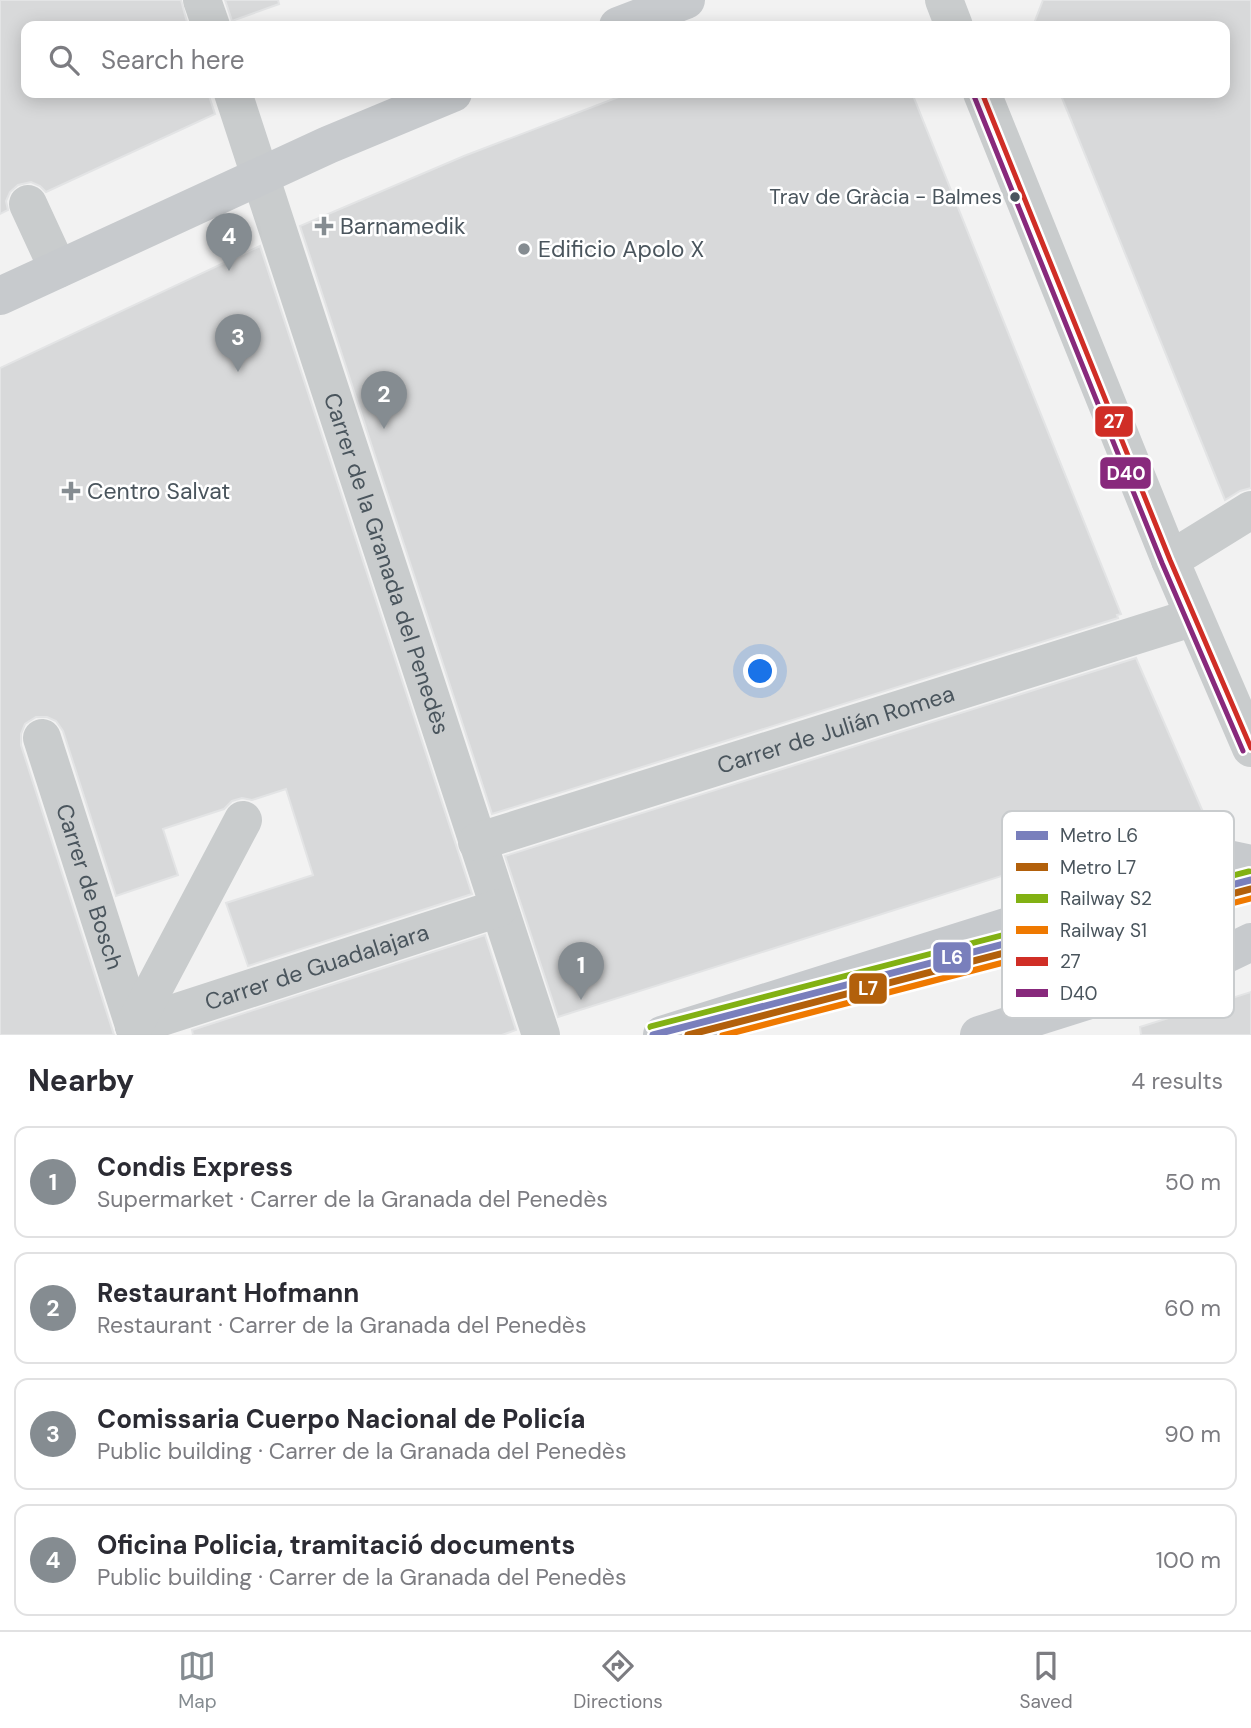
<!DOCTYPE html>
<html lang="en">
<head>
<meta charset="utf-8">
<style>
	:root { --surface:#fff; --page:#f2f2f3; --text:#2b2b33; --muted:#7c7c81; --line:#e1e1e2; --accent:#858c91 }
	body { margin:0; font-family:"DM Sans",sans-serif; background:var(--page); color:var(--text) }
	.you { position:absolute; left:761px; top:672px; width:24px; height:24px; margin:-18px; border:5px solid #fff; border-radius:50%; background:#1a73e8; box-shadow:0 0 0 10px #1a73e833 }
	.badge { display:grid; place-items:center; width:46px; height:46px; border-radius:50%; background:var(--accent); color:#fff; font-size:23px; font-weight:700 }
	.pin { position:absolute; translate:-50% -58px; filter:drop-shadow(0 2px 4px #0008) }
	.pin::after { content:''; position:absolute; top:37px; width:24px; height:21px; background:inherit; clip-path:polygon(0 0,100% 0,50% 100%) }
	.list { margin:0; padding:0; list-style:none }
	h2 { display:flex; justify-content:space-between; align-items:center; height:91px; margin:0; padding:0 28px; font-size:30px }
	h2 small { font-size:23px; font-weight:400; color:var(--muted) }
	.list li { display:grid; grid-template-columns:46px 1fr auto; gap:21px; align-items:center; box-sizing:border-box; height:112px; margin:0 14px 14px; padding:0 14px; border:2px solid var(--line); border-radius:14px }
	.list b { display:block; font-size:26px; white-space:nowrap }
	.list p { margin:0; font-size:23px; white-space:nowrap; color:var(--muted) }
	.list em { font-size:23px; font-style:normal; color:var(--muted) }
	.icon { flex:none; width:38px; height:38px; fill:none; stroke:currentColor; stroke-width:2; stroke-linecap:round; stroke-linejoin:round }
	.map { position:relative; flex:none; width:1251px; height:1035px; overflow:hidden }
	.search { position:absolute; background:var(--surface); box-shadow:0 4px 18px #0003; left:21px; right:21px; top:21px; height:77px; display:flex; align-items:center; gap:18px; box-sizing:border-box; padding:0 24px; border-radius:14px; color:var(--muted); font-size:26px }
	.sheet { height:595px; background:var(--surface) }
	nav { display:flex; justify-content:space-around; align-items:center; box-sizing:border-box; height:98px; border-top:2px solid var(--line); background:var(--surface); font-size:19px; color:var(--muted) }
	nav a { display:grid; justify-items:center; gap:4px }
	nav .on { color:var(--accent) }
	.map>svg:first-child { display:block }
</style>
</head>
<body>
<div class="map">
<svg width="1251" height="1035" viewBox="0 0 1251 1035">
	<rect width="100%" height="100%" fill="#f2f2f2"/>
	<path fill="#d8d9da" stroke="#e3e4e5" stroke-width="2" d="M 0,0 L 181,0 L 188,26 L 26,26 L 26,93 L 208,93 L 215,114 L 46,192 L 40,186 L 31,182 L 18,185 L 10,192 L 6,201 L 8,210 L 0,214 Z
		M 225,0 L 278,0 L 279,4 L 232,21 Z
		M 1043,0 L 1251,0 L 1251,488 L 1240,491 L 1225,500 L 1060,93 L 1225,93 L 1225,26 L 1033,26 Z
		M 629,93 L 912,93 L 1121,614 L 1117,615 L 1118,618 L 492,814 L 300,226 L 464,156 Z
		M 260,246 L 472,894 L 248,966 L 226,903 L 313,875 L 286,789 L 252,800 L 242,798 L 232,801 L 224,809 L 163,829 L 178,875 L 116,896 L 63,731 L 56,721 L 47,717 L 36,717 L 25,724 L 21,734 L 21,745 L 114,1035 L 0,1035 L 0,368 Z
		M 1136,658 L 1203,812 L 558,1017 L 505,856 Z
		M 485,935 L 516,1030 L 502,1035 L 193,1035 L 192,1030 Z
		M 1251,992 L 1251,1035 L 1141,1035 L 1140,1027 Z"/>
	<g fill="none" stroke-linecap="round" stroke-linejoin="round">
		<g stroke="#c9cccd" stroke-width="38">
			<path d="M 202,0 L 211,26"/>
			<path d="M 944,0 L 954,26"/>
			<path id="s1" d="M 233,93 L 541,1035"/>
			<path d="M 982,93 L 1170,560 L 1251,748"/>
			<path d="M 28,204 L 58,269"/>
			<path d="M 1170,560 L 1251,510"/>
			<path id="s2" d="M 42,738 L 137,1035"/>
			<path id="s3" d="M 477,842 L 1194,617"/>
			<path id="s4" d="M 134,1026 L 499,908"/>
			<path d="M 134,1026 L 243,820"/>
		</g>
		<path stroke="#c7cacd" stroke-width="38" d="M 618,26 L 686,0
			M 0,296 L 328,145 L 453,93
			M 662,1035 L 1190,869 L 1228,859 L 1251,864
			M 979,1035 L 1210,962 L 1251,942"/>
		<defs>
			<path id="bus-1" d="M 982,93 L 1170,560 L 1251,748"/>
			<path id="bus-2" d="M 974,96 L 1162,563 L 1243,751"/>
		</defs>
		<use href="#bus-1" stroke="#fff" stroke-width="10"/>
		<use href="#bus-2" stroke="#fff" stroke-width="10"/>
		<use href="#bus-1" stroke="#d02e26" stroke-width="5"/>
		<use href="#bus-2" stroke="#88297c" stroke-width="5"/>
		<defs>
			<path id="rail-1" d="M 651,1027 L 1249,872"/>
			<path id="rail-2" d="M 723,1035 L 1251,898"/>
		</defs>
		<use href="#rail-1" stroke="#fff" stroke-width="12"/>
		<use href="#rail-2" stroke="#fff" stroke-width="12"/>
		<use href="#rail-1" stroke="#82b113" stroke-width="7"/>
		<use href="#rail-2" stroke="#ef7900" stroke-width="7"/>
		<defs>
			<path id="metro-1" d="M 653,1035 L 1251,880"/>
			<path id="metro-2" d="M 688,1035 L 1251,889"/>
		</defs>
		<use href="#metro-1" stroke="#fff" stroke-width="12"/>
		<use href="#metro-2" stroke="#fff" stroke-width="12"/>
		<use href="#metro-1" stroke="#797fbc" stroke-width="7"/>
		<use href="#metro-2" stroke="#b2600b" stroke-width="7"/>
	</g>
	<circle fill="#4a555d" stroke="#fff" stroke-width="2.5" cx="1015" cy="197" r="6"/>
	<g fill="#858c91" stroke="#fff" stroke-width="2.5">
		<path d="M320.5 215.5h7v7h7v7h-7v7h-7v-7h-7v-7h7z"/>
		<circle cx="524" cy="249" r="7"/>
		<path d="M67.5 480.5h7v7h7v7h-7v7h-7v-7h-7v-7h7z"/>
	</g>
	<g text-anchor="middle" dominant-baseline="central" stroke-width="5" stroke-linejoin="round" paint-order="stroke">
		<g font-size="21" fill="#4a555d" stroke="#fff" text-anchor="end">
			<text x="1002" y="197">Trav de Gràcia - Balmes</text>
		</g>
		<g font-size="23" fill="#4a555d" stroke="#fff" text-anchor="start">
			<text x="340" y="226">Barnamedik</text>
			<text x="538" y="249">Edificio Apolo X</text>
			<text x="87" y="491">Centro Salvat</text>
		</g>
		<g font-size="23" fill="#4a555d" stroke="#fff">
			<text stroke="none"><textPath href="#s1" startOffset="495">Carrer de la Granada del Penedès</textPath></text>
			<text stroke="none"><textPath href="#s3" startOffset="376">Carrer de Julián Romea</textPath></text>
			<text stroke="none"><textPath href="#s2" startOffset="156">Carrer de Bosch</textPath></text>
			<text stroke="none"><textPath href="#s4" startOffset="192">Carrer de Guadalajara</textPath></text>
		</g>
	</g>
	<rect x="1002" y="811" width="232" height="207" rx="10" fill="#fff" stroke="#c9ccce" stroke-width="2"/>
	<rect x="1016" y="831" width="32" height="9" fill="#797fbc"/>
	<rect x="1016" y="863" width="32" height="8" fill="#b2600b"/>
	<rect x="1016" y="894" width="32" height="9" fill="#82b113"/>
	<rect x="1016" y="926" width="32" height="8" fill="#ef7900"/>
	<rect x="1016" y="957" width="32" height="9" fill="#d02e26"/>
	<rect x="1016" y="989" width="32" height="8" fill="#88297c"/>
	<g font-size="19" fill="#4a555d">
		<text x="1060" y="842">Metro L6</text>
		<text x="1060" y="874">Metro L7</text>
		<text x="1060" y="905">Railway S2</text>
		<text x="1060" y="937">Railway S1</text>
		<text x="1060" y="968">27</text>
		<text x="1060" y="1000">D40</text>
	</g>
	<g stroke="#fff" stroke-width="2.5">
		<rect x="1094" y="405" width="40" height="33" rx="7" fill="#d02e26"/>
		<rect x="1099" y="456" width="53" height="34" rx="7" fill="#88297c"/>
		<rect x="932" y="941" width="40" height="33" rx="7" fill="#797fbc"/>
		<rect x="848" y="972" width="40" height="33" rx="7" fill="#b2600b"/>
	</g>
	<g font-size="19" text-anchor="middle" font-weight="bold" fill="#fff">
		<text x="1114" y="428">27</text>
		<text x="1126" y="480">D40</text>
		<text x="952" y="964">L6</text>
		<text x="868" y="995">L7</text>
	</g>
</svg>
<div class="you"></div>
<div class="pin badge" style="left:581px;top:1000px">1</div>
<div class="pin badge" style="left:384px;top:429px">2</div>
<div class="pin badge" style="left:238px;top:372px">3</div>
<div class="pin badge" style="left:229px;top:271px">4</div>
<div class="search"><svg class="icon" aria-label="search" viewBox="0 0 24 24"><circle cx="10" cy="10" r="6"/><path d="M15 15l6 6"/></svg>Search here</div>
</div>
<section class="sheet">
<h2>Nearby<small>4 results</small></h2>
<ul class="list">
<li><span class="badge">1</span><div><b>Condis Express</b><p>Supermarket · Carrer de la Granada del Penedès</p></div><em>50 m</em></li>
<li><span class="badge">2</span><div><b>Restaurant Hofmann</b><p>Restaurant · Carrer de la Granada del Penedès</p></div><em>60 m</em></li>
<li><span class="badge">3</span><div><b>Comissaria Cuerpo Nacional de Policía</b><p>Public building · Carrer de la Granada del Penedès</p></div><em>90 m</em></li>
<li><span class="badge">4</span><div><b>Oficina Policia, tramitació documents</b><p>Public building · Carrer de la Granada del Penedès</p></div><em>100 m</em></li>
</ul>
</section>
<nav>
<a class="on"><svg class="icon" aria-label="map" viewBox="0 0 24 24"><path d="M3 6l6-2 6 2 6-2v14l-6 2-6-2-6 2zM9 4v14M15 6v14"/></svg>Map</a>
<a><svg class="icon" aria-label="directions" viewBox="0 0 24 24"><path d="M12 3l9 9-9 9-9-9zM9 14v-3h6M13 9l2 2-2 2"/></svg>Directions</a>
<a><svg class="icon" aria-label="saved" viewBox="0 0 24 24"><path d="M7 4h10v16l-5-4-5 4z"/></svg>Saved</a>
</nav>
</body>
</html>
